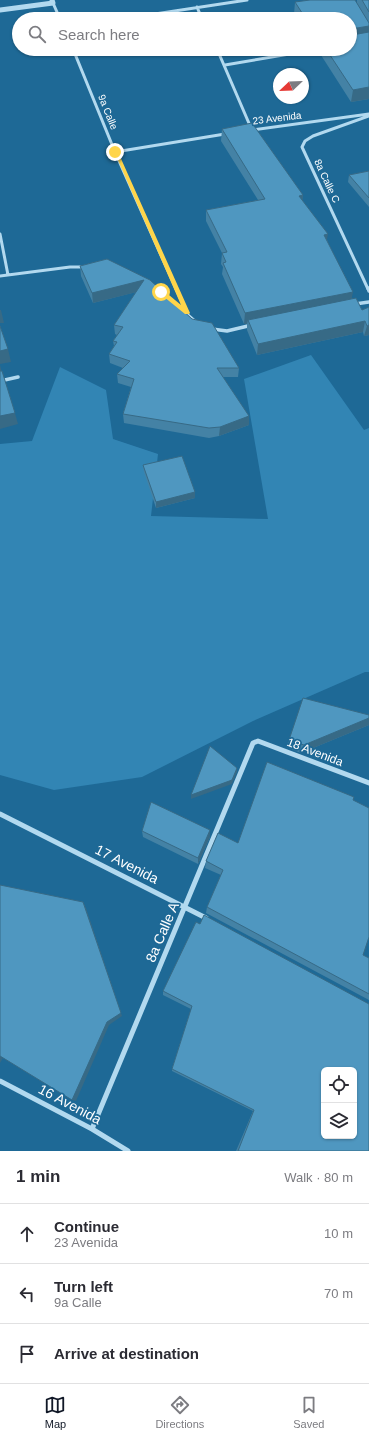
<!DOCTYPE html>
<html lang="en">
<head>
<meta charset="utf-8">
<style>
	:root { --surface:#fff; --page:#f7f7f7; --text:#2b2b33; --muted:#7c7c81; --line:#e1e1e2; --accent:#111827 }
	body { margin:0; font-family:Helvetica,sans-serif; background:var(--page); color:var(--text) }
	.controls { position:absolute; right:12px; bottom:12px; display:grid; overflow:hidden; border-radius:6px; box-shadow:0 1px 3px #0004 }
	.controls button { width:36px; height:36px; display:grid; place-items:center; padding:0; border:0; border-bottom:1px solid var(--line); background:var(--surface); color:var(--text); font:20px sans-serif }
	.compass { position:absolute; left:273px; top:68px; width:36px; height:36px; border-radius:50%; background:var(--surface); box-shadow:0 1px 3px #0004; rotate:247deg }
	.stop { position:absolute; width:12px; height:12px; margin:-9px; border:3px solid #ffd54a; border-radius:50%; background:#fff }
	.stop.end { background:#ffd54a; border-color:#fff; box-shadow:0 1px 4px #0008 }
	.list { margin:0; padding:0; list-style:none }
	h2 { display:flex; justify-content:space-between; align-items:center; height:52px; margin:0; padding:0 16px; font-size:17px }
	h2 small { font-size:13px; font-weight:400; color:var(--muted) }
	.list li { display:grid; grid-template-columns:26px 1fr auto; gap:12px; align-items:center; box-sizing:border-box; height:60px; padding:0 16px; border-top:1px solid var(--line) }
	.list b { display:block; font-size:15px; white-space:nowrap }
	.list p { margin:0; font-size:13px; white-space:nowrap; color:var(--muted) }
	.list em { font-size:13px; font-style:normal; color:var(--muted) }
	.icon { flex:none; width:22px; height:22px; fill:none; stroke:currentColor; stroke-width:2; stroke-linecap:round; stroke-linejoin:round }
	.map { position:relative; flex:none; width:369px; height:1151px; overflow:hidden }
	.search { position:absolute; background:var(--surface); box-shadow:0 1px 3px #0004; left:12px; right:12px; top:12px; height:44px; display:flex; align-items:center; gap:10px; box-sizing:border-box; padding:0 14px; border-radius:22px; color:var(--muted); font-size:15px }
	.sheet { height:232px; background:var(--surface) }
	nav { display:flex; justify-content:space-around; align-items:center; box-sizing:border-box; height:56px; border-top:1px solid var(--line); background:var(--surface); font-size:11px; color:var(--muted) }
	nav a { display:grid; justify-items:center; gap:2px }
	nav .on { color:var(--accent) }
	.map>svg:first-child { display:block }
</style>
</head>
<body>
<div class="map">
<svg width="369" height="1151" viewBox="0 0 369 1151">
	<rect width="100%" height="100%" fill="#1e6996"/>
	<path fill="#3285b4" d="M 311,355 L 364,430 L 369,428 L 369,672 L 365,672 L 253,721 L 142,777 L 54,790 L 0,775 L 0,444 L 32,441 L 60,367 L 106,390 L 113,439 L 158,454 L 151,516 L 268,519 L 244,379 Z"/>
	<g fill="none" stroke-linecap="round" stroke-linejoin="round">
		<path stroke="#b2d9ef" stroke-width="3" d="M 53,3 L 60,19
			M 197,7 L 202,19
			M 122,19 L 247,0
			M 73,49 L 115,152 L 176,289
			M 217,49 L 251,128
			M 225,65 L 319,49
			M 252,130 L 369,114
			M 115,152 L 225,134
			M 0,234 L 8,275
			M 0,276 L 70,267 L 85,267
			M 368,289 L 302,147 L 305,141 L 313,136 L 369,116"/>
		<path stroke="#b2d9ef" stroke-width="3.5" d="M 176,288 L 186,311
			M 368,288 L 369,291
			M 169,299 L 197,323
			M 355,304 L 369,302
			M 212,329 L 227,331 L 252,325
			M 0,381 L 18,377"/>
		<path stroke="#b2d9ef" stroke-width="5" d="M 0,814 L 206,918
			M 0,1081 L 92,1129 L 128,1151
			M 92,1129 L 253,743 L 258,741 L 369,783"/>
		<path stroke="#b2d9ef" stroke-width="5" d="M 0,10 L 53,3 L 52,0"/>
	</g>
	<path fill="#4482a5" d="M 357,0 L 369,0 L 369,99 L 351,102 L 319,52 L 319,49 L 350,49 L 350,19 L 298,19 L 294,14 L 295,2 L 357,3 Z
		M 222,129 L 303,195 L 302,200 L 327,240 L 352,299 L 362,310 L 369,307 L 369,335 L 364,336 L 363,332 L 257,355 L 247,330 L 247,324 L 244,324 L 222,274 L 223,267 L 221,264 L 222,253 L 206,221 L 206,210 L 258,200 L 221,141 Z
		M 369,171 L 369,207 L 348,182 L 349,175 Z
		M 107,259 L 239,368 L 238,377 L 223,377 L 249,425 L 219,436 L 209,438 L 124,423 L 123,414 L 131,387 L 118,383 L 117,374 L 123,368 L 110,363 L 109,354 L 114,346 L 113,341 L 117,335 L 115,334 L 114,325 L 136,292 L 93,303 L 81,276 L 80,266 Z
		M 143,465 L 195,492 L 195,498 L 156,508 L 144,472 Z
		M 369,715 L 369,725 L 301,753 L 286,747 L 289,740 Z
		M 353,800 L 363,955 L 369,958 L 369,1000 L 206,913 L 207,907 L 221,875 L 205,868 L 206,861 L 238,843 Z
		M 210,830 L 210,837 L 198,864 L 143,837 L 142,831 Z
		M 163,991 L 369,1004 L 369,1151 L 236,1151 L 253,1111 L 172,1071 L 172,1069 L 191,1009 L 163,995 Z"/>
	<path fill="#376a86" d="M 369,26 L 369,36 L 350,41 L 350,31 L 351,29 Z
		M 369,87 L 369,99 L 351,102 L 353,90 Z
		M 303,195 L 302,207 L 299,196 Z
		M 328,234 L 326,245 L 324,235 Z
		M 144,280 L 145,290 L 93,303 L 92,293 Z
		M 353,292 L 351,302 L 248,320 L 247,324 L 244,324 L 245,313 Z
		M 0,310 L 1,310 L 4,323 L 0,323 Z
		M 365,321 L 363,332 L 257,355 L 258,344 Z
		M 369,325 L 369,335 L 364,336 L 367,326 Z
		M 8,349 L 11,362 L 0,364 L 0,351 Z
		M 0,365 L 3,377 L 0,378 Z
		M 15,413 L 18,424 L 0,429 L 0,416 Z
		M 249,416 L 249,425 L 219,436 L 220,427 Z
		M 195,492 L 195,498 L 156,508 L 156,502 Z
		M 369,718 L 369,725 L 301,753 L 304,745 Z
		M 237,768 L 237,772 L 232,784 L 191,799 L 191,795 Z
		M 210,830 L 210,837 L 198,864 L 198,858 Z
		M 83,902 L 86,908 L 122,1016 L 109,1025 L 76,1101 L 72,1100 Z
		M 0,1056 L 3,1058 L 0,1063 Z"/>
	<path fill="#4f97c0" stroke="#376a86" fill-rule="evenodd" d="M 310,0 L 355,0 L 369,23 L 369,26 L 351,29 L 350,31 L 350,19 L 306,19 L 295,2 Z
		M 362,0 L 369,0 L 369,12 Z
		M 369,32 L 369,87 L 353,90 L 326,49 L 350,49 L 350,34 L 352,35 Z
		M 252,123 L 303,195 L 299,196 L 328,234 L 324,235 L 353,292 L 245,313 L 223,263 L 226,262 L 222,253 L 227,252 L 206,210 L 265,199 L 222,129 Z
		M 369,171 L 369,198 L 349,175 Z
		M 107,259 L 150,280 L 192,319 L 212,323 L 239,368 L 217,368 L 249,416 L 220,427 L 209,428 L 123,414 L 134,379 L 117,374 L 130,361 L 109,354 L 117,342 L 113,341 L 123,327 L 114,325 L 144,280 L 92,293 L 80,266 Z
		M 356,298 L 362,310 L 369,307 L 369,325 L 367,326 L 365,321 L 258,344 L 248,320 Z
		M 0,326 L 8,349 L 0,351 Z
		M 0,371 L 2,371 L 15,413 L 0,416 Z
		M 182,456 L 195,492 L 156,502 L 143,465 Z
		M 303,698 L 369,715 L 369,718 L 304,745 L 289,740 Z
		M 210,746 L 237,768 L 232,780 L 191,795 Z
		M 267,762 L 354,797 L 353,800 L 369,808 L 369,937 L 363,955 L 369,958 L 369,994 L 207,907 L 223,870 L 206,861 L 218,833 L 238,843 Z
		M 151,802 L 210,830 L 198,858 L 142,831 Z
		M 0,885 L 83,902 L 121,1013 L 107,1022 L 72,1100 L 0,1056 Z
		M 204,915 L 369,1004 L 369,1151 L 238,1151 L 254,1110 L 172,1069 L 192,1006 L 163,991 L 196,922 L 200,924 ZM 324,1070 L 354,1070 L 354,1136 L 324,1136 Z"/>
	<path fill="#ffd54a" d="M 114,151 L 118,152 L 190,313 L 189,314 L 185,314 L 158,292 L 163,290 L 181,305 Z"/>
	<g text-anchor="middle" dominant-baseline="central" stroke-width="3.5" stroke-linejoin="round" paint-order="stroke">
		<g font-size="10" fill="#fff" stroke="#1e6996">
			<text transform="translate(108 112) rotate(68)">9a Calle</text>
			<text transform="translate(277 118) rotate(-7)">23 Avenida</text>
			<text transform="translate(327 181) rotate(65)">8a Calle C</text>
		</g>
		<g font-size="12" fill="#fff" stroke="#1e6996">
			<text transform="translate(315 752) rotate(21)">18 Avenida</text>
		</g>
		<g font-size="14" fill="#fff" stroke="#1e6996">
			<text transform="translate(127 864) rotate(27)">17 Avenida</text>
			<text transform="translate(162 932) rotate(-67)">8a Calle A</text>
			<text transform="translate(70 1104) rotate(28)">16 Avenida</text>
		</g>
	</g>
</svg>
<div class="controls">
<button><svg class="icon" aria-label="locate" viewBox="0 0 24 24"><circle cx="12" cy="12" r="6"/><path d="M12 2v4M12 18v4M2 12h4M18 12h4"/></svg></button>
<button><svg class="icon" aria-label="layers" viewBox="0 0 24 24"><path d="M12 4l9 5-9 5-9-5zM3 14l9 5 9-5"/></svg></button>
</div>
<svg class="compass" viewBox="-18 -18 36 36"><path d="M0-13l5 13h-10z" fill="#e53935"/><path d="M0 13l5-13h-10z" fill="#7c7c81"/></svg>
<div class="stop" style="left:161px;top:292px"></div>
<div class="stop end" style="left:115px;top:152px"></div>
<div class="search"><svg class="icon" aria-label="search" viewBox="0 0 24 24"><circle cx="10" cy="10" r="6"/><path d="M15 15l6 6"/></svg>Search here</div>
</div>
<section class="sheet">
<h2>1 min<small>Walk · 80 m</small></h2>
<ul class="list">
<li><svg class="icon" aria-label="ahead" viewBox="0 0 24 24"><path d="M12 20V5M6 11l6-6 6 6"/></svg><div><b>Continue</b><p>23 Avenida</p></div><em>10 m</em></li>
<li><svg class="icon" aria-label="left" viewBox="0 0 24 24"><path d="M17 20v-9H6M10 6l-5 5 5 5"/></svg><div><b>Turn left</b><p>9a Calle</p></div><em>70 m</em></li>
<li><svg class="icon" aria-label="arrive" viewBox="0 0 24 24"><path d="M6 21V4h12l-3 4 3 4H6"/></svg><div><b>Arrive at destination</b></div></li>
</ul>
</section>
<nav>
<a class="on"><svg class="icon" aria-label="map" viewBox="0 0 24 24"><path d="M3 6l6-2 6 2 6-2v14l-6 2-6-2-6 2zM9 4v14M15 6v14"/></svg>Map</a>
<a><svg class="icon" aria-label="directions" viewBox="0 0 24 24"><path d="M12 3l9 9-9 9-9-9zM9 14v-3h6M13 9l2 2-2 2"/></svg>Directions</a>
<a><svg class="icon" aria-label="saved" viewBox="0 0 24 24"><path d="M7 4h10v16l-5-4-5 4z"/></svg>Saved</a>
</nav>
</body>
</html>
